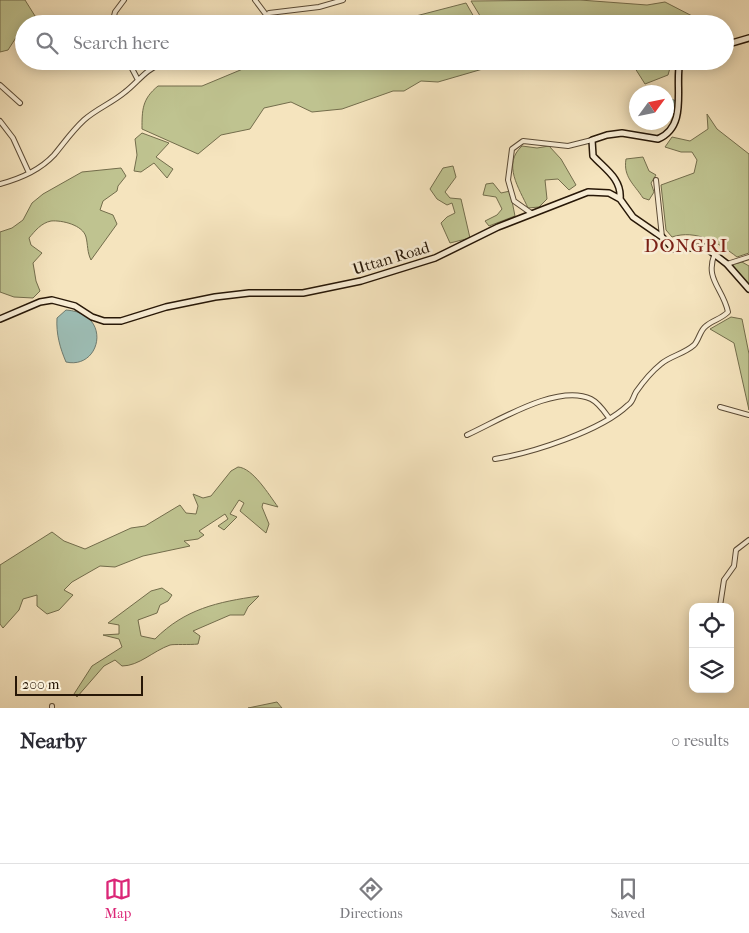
<!DOCTYPE html>
<html lang="en">
<head>
<meta charset="utf-8">
<style>
	:root { --surface:#fff; --page:#f7f7f7; --text:#2b2b33; --muted:#7c7c81; --line:#e1e1e2; --accent:#db2777 }
	body { margin:0; font-family:"IM FELL French Canon",serif; background:var(--page); color:var(--text) }
	.controls { position:absolute; right:15px; bottom:15px; display:grid; overflow:hidden; border-radius:10px; box-shadow:0 2px 12px #0003 }
	.controls button { width:45px; height:45px; display:grid; place-items:center; padding:0; border:0; border-bottom:1px solid var(--line); background:var(--surface); color:var(--text); font:25px sans-serif }
	.compass { position:absolute; left:629px; top:85px; width:45px; height:45px; border-radius:50%; background:var(--surface); box-shadow:0 2px 12px #0003; rotate:57deg }
	.scale { position:absolute; left:15px; bottom:12px; width:128px; box-sizing:border-box; padding-left:5px; border:2px solid #271707; border-top:0; font-size:14px; line-height:18px; white-space:nowrap; color:#271707; -webkit-text-stroke:4px #f8edd5; paint-order:stroke }
	.list { margin:0; padding:0; list-style:none }
	h2 { display:flex; justify-content:space-between; align-items:center; height:65px; margin:0; padding:0 20px; font-size:21px }
	h2 small { font-size:16px; font-weight:400; color:var(--muted) }
	.icon { flex:none; width:28px; height:28px; fill:none; stroke:currentColor; stroke-width:2; stroke-linecap:round; stroke-linejoin:round }
	.map { position:relative; flex:none; width:749px; height:708px; overflow:hidden }
	.search { position:absolute; background:var(--surface); box-shadow:0 2px 12px #0003; left:15px; right:15px; top:15px; height:55px; display:flex; align-items:center; gap:12px; box-sizing:border-box; padding:0 18px; border-radius:28px; color:var(--muted); font-size:19px }
	.sheet { height:155px; background:var(--surface) }
	nav { display:flex; justify-content:space-around; align-items:center; box-sizing:border-box; height:70px; border-top:1px solid var(--line); background:var(--surface); font-size:14px; color:var(--muted) }
	nav a { display:grid; justify-items:center; gap:2px }
	nav .on { color:var(--accent) }
	.map>svg:first-child { display:block }
</style>
</head>
<body>
<div class="map">
<svg width="749" height="708" viewBox="0 0 749 708">
	<rect width="100%" height="100%" fill="#f5e4be"/>
	<filter id="stains"><feTurbulence type="fractalNoise" baseFrequency=".004" numOctaves="4"/><feColorMatrix values="0 0 0 0 .2 0 0 0 0 .09 0 0 0 0 .02 0 0 0 .5 -.17"/></filter>
	<radialGradient id="worn" r=".72"><stop offset=".6" stop-color="#630" stop-opacity="0"/><stop offset="1" stop-color="#630" stop-opacity=".3"/></radialGradient>
	<path fill="#bfc390" stroke="#736d4c" d="M 0,0 L 25,0 L 40,24 L 24,24 L 24,32 L 17,36 L 8,50 L 0,52 Z
		M 580,0 L 647,5 L 665,2 L 698,19 L 700,24 L 485,24 L 471,1 Z
		M 466,3 L 478,24 L 371,24 L 383,16 L 412,17 Z
		M 262,61 L 499,61 L 499,62 L 493,66 L 438,82 L 421,81 L 404,91 L 393,91 L 342,109 L 312,112 L 291,102 L 264,108 L 250,129 L 221,135 L 198,154 L 142,129 C 142,110 142,99 158,86 L 202,86 Z
		M 508,61 L 576,61 L 523,65 Z
		M 626,61 L 672,61 L 668,75 L 645,84 L 633,65 Z
		M 707,114 L 717,129 L 749,154 L 749,253 L 737,257 C 719,243 696,229 672,237 L 666,230 L 661,185 L 694,173 L 697,160 L 692,152 L 681,152 L 665,147 L 672,137 L 690,141 L 708,129 Z
		M 142,133 L 169,143 L 156,157 L 173,169 L 167,178 L 154,163 L 141,172 L 134,171 L 137,155 L 135,139 Z
		M 522,146 L 537,148 L 549,146 L 561,159 L 576,185 L 569,190 L 558,179 L 545,180 L 547,199 L 539,207 L 528,208 C 519,188 502,164 522,146 Z
		M 643,157 L 649,171 L 656,175 L 651,183 L 654,192 L 649,200 L 643,198 C 634,184 623,177 626,159 Z
		M 453,166 L 456,177 L 445,192 L 450,198 L 461,199 L 470,238 L 450,243 L 441,223 L 447,217 L 455,213 L 452,203 L 447,205 L 437,199 L 430,189 L 443,168 Z
		M 121,168 L 126,176 L 118,186 L 117,191 L 103,201 L 100,210 L 113,215 L 117,224 L 91,260 C 87,252 88,245 86,237 C 83,225 62,220 51,221 C 41,223 35,231 29,238 L 31,245 L 42,253 L 33,263 L 36,281 L 40,291 L 33,298 L 14,297 L 0,292 L 0,232 L 12,228 L 23,220 L 32,203 L 43,194 L 82,172 Z
		M 493,183 L 501,193 L 510,191 L 515,216 L 489,226 L 485,221 L 497,215 L 502,209 L 496,197 L 483,195 L 486,184 Z
		M 742,262 L 749,266 L 749,286 L 730,265 Z
		M 731,317 L 742,319 L 749,354 L 749,410 L 734,343 L 710,329 Z
		M 238,467 C 253,468 269,495 278,507 L 263,503 L 262,507 L 269,524 L 266,533 L 240,511 L 244,503 L 239,500 L 230,514 L 237,517 L 224,530 L 218,526 L 228,519 L 225,514 L 199,531 L 204,535 L 198,539 L 184,541 L 190,546 L 143,556 L 115,567 L 100,566 L 72,582 L 64,590 L 73,595 L 59,610 L 47,614 L 37,606 L 37,595 L 23,599 L 19,610 L 3,628 L 0,624 L 0,565 L 52,532 L 64,541 L 85,549 L 131,528 L 145,526 L 180,505 L 186,513 L 196,514 L 198,506 L 193,494 L 203,498 L 211,496 L 231,471 Z
		M 162,588 L 172,595 L 168,601 L 160,605 L 157,613 L 138,620 L 141,636 L 155,639 C 185,609 217,602 259,596 L 248,607 L 244,615 L 230,615 L 193,631 L 200,636 L 198,644 C 190,645 174,644 170,645 C 153,651 139,666 122,666 L 115,660 L 104,666 L 77,697 L 74,694 L 92,666 L 122,647 L 119,639 L 103,635 L 119,634 L 119,625 L 108,623 L 151,591 Z
		M 277,702 L 282,708 L 248,708 Z"/>
	<path fill="#9dbeb6" stroke="#6e7b70" d="M 667,97 L 676,101 L 676,106 L 667,122 Z
		M 66,310 C 113,313 101,370 66,362 C 60,348 56,334 57,318 Z"/>
	<g fill="none" stroke-linecap="round" stroke-linejoin="round">
		<defs>
			<path id="street" d="M 255,0 L 267,16
				M 112,24 L 115,12 L 124,0
				M 268,24 L 269,13 L 319,7 L 343,0
				M 128,61 L 138,80
				M 0,85 L 20,103
				M 0,121 L 13,138 L 29,173
				M 656,180 L 662,237
				M 0,184 C 19,179 40,170 54,155 C 64,143 72,131 84,120 C 96,109 112,103 125,92 C 137,83 146,69 161,64 C 182,57 205,66 226,61
				M 531,213 L 514,201 L 508,180 L 512,149 L 523,141 L 568,146 L 592,140
				M 727,264 L 749,257
				M 720,407 L 749,415
				M 467,435 C 498,421 558,383 591,399 C 599,403 604,411 609,418
				M 495,459 C 532,453 601,431 628,405 C 633,402 633,397 636,392 C 643,382 651,372 661,364 C 670,356 684,354 694,345 C 699,340 700,330 706,326 C 713,320 721,319 728,312 C 723,288 704,279 715,253
				M 720,606 L 724,580 L 734,566 L 736,550 L 749,540
				M 52,706 L 52,708"/>
			<path id="secondary" d="M 725,45 L 749,38
				M 620,199 C 622,179 605,169 593,156 L 592,140 L 607,135 L 622,133 L 658,139 C 689,126 674,85 680,61
				M 0,319 L 40,302 L 52,300 L 75,306 L 92,317 L 104,321 L 121,321 L 166,307 L 215,297 L 249,293 L 303,293 L 361,281 L 435,258 L 498,227 L 588,192 L 609,193 L 620,199 L 633,217 L 662,237 L 674,249 L 705,247 L 727,264 L 749,289"/>
		</defs>
		<use href="#street" stroke="#5a4a35" stroke-width="6"/>
		<use href="#secondary" stroke="#271707" stroke-width="8"/>
		<use href="#street" stroke="#f8edd5" stroke-width="4"/>
		<use href="#secondary" stroke="#f8edd5" stroke-width="5"/>
	</g>
	<g text-anchor="middle" dominant-baseline="central" stroke-width="5" stroke-linejoin="round" paint-order="stroke">
		<g font-size="16" fill="#271707" stroke="#f8edd5">
			<text transform="translate(391 258) rotate(-17)">Uttan Road</text>
		</g>
		<g font-size="19" letter-spacing="1" fill="#7a1f14" stroke="#f8edd5">
			<text x="686" y="246">DONGRI</text>
		</g>
	</g>
	<rect width="100%" height="100%" filter="url(#stains)"/>
	<rect width="100%" height="100%" fill="url(#worn)"/>
</svg>
<div class="controls">
<button><svg class="icon" aria-label="locate" viewBox="0 0 24 24"><circle cx="12" cy="12" r="6"/><path d="M12 2v4M12 18v4M2 12h4M18 12h4"/></svg></button>
<button><svg class="icon" aria-label="layers" viewBox="0 0 24 24"><path d="M12 4l9 5-9 5-9-5zM3 14l9 5 9-5"/></svg></button>
</div>
<svg class="compass" viewBox="-18 -18 36 36"><path d="M0-13l5 13h-10z" fill="#e53935"/><path d="M0 13l5-13h-10z" fill="#7c7c81"/></svg>
<div class="scale">200 m</div>
<div class="search"><svg class="icon" aria-label="search" viewBox="0 0 24 24"><circle cx="10" cy="10" r="6"/><path d="M15 15l6 6"/></svg>Search here</div>
</div>
<section class="sheet">
<h2>Nearby<small>0 results</small></h2>
<ul class="list">
</ul>
</section>
<nav>
<a class="on"><svg class="icon" aria-label="map" viewBox="0 0 24 24"><path d="M3 6l6-2 6 2 6-2v14l-6 2-6-2-6 2zM9 4v14M15 6v14"/></svg>Map</a>
<a><svg class="icon" aria-label="directions" viewBox="0 0 24 24"><path d="M12 3l9 9-9 9-9-9zM9 14v-3h6M13 9l2 2-2 2"/></svg>Directions</a>
<a><svg class="icon" aria-label="saved" viewBox="0 0 24 24"><path d="M7 4h10v16l-5-4-5 4z"/></svg>Saved</a>
</nav>
</body>
</html>
